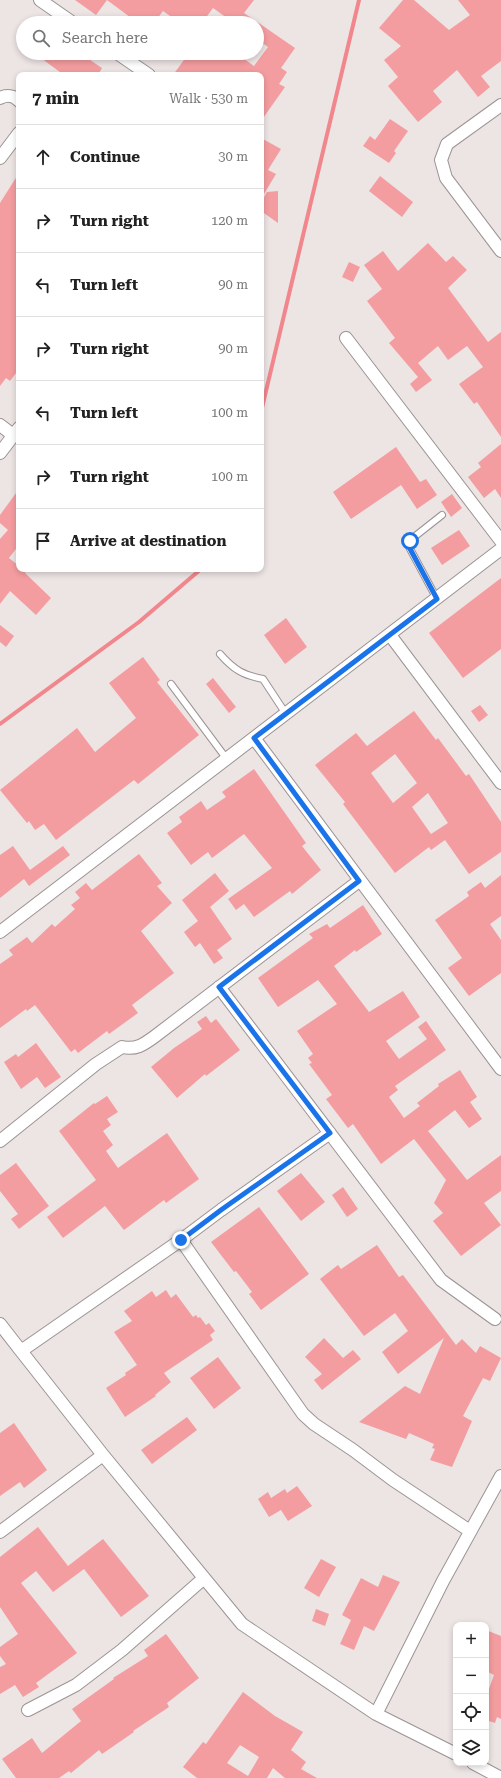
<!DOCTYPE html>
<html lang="en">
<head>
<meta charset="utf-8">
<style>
	:root { --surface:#fff; --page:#f6f6f6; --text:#222; --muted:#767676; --line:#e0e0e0 }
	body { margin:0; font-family:"Roboto Serif",serif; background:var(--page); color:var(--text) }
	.controls { position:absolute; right:12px; bottom:12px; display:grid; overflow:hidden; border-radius:8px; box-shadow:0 2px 6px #0003 }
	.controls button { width:36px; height:36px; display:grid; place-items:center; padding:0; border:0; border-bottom:1px solid var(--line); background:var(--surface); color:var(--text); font:20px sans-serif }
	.stop { position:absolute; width:12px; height:12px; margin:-9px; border:3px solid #1a73e8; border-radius:50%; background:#fff }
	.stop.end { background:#1a73e8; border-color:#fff; box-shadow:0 1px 4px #0008 }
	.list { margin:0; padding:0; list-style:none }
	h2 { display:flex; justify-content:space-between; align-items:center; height:52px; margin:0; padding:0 16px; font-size:17px }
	h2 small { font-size:13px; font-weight:400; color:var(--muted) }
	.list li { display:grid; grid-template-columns:26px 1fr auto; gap:12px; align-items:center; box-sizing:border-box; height:64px; padding:0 16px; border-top:1px solid var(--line) }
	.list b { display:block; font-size:15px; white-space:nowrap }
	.list em { font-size:13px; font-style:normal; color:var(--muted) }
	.icon { flex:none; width:22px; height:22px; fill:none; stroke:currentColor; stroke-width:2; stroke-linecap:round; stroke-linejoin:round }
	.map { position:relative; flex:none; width:501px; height:1778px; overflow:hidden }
	.search { position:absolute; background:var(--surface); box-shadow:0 2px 6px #0003; left:16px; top:16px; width:248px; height:44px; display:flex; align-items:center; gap:10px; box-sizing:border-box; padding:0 14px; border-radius:22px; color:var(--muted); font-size:15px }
	.panel { position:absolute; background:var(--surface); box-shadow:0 2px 6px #0003; left:16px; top:72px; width:248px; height:500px; border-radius:8px }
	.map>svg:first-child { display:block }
</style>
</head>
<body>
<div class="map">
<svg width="501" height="1778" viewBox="0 0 501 1778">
	<rect width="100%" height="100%" fill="#ede4e4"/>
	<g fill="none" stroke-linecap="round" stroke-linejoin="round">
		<path stroke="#f1878c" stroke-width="4" d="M 261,412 L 359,0
			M 0,724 L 139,622 L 201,569"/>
	</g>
	<path fill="#f49da0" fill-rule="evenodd" d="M 75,0 L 254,0 L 244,13 L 295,48 L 281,68 L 287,72 L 279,84 L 285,87 L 261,121 L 261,75 L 173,75 L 189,53 L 194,53 L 202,59 L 207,53 L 236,53 L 254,66 L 268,47 L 257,39 L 257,23 L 234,23 L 213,8 L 202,23 L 180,23 L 163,11 L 154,23 L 138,23 L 107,0 L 96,15 Z
		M 403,0 L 414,0 L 449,30 L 470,15 L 458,0 L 501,0 L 501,61 L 481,76 L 490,87 L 478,97 L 457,70 L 433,91 L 442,102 L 418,122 L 388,86 L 398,77 L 384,60 L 401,46 L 379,28 Z
		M 34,53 L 95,53 L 90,60 L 102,68 L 98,75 L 64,75 Z
		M 390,119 L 408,131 L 394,151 L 396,153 L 389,163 L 363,146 L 370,136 L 375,140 Z
		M 261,138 L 281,149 L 268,170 L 276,174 L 261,199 Z
		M 19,173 L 19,369 L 10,381 L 6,378 L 0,386 L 0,203 Z
		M 380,176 L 413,202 L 402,217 L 369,191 Z
		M 278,191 L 278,223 L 261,211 L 261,203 L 267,192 Z
		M 428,243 L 446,262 L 453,256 L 467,270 L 448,288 L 488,342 L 501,332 L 501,437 L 477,402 L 474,404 L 459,384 L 483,367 L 467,346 L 448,360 L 438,346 L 418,363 L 432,380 L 416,392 L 410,384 L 418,377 L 389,343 L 395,338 L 367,301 L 382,289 L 364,265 L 383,251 L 398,271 Z
		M 349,262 L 360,267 L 353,282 L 342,277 Z
		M 501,444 L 501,498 L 495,489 L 484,498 L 468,477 L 481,467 L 478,463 Z
		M 396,447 L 420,482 L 426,479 L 437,495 L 417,509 L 401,485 L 351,519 L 333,492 Z
		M 19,489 L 19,545 L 9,558 L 19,566 L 19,569 L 26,571 L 25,573 L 51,598 L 36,615 L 10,591 L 0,604 L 0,539 L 8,530 L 0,523 L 0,515 Z
		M 452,494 L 462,508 L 451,517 L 441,502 Z
		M 459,530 L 470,546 L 442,565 L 431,548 Z
		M 501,578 L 501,649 L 463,678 L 429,633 Z
		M 286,618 L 307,647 L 285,664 L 264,635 Z
		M 0,625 L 14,636 L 6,647 L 0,642 Z
		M 143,657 L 160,680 L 157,682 L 199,735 L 138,784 L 134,780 L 56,840 L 44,824 L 35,830 L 29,821 L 27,823 L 0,790 L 77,728 L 95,752 L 136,718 L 109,683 Z
		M 213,678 L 236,707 L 229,713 L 206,684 Z
		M 480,705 L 488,715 L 479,722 L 471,711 Z
		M 414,711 L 436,740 L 438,738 L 466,776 L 469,774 L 501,822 L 501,852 L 469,874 L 445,840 L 431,850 L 429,847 L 395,873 L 343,804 L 345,802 L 315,765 L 356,733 L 367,746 ZM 395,754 L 417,783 L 393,803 L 371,773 ZM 428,793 L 448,823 L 431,834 L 412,807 Z
		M 254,769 L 306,843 L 302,846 L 321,870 L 292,894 L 290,891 L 254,917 L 244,904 L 236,910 L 228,899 L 272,868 L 244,834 L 212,858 L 208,852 L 191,865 L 167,833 L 182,822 L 179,817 L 201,801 L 207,810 L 226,797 L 222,792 Z
		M 13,846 L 30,870 L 63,846 L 70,855 L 29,886 L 24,879 L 0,898 L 0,855 Z
		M 139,854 L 162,883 L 157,886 L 172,903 L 141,931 L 174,973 L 132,1005 L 138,1013 L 109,1034 L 107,1031 L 78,1053 L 75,1049 L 71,1052 L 35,1005 L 27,1011 L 26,1009 L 0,1028 L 0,964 L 13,955 L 9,950 L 27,937 L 32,943 L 52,924 L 55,927 L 75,909 L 71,905 L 80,898 L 75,892 L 86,883 L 92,890 Z
		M 215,873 L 229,891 L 210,907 L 232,939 L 217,950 L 223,958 L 214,964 L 200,943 L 195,947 L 184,932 L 198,921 L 182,900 Z
		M 501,875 L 501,916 L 490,924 L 501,940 L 501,973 L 469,996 L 448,968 L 462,958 L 435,920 L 469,896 L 467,892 L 481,882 L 485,888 Z
		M 363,905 L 382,934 L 356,952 L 355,950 L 334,966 L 369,1012 L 403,991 L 420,1017 L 386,1041 L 399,1059 L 427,1039 L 418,1027 L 426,1021 L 446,1050 L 395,1086 L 398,1090 L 389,1097 L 404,1118 L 420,1106 L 417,1103 L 439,1086 L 438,1084 L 460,1070 L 477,1097 L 470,1102 L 482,1119 L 469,1128 L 455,1110 L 428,1131 L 467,1180 L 501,1155 L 501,1191 L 484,1203 L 501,1225 L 461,1256 L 433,1221 L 443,1213 L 434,1203 L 446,1180 L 414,1139 L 381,1164 L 353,1124 L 348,1128 L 326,1099 L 332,1095 L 309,1064 L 312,1063 L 308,1058 L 313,1054 L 297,1031 L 337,1004 L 318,980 L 278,1007 L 258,978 L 313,938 L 309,934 L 327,924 L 330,928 Z
		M 206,1016 L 211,1023 L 216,1019 L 240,1050 L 206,1076 L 205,1074 L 177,1098 L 151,1067 L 174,1048 L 202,1029 L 197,1022 Z
		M 36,1043 L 61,1077 L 45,1088 L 37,1077 L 21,1089 L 4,1062 L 16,1054 L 18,1057 Z
		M 107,1096 L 118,1112 L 107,1119 L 111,1125 L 103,1131 L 113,1145 L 106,1151 L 118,1168 L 167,1133 L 199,1179 L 166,1203 L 164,1200 L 124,1230 L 105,1206 L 63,1238 L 47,1217 L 96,1180 L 59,1131 L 94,1103 L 95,1104 Z
		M 16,1163 L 49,1206 L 19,1229 L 11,1219 L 18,1214 L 0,1191 L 0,1175 Z
		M 301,1173 L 325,1202 L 301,1221 L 277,1191 Z
		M 343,1187 L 358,1209 L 347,1217 L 332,1195 Z
		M 259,1207 L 309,1274 L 261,1310 L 249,1294 L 252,1292 L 236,1271 L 234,1272 L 211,1242 Z
		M 377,1245 L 399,1277 L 403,1275 L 456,1345 L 462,1339 L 476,1353 L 480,1346 L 501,1358 L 490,1381 L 483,1378 L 463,1416 L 472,1421 L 452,1467 L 430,1460 L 435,1449 L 432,1448 L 434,1444 L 409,1433 L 406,1439 L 359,1422 L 405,1386 L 420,1394 L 444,1338 L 398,1374 L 382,1352 L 408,1331 L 395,1313 L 364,1336 L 320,1279 L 338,1265 L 341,1269 Z
		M 166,1290 L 171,1298 L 176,1294 L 193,1317 L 196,1315 L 198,1318 L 200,1317 L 206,1325 L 209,1323 L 215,1331 L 210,1335 L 213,1340 L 164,1373 L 171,1382 L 155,1395 L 156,1396 L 125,1417 L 106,1388 L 126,1375 L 125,1373 L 137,1365 L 114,1332 L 132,1321 L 124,1311 L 152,1291 L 156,1297 Z
		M 324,1338 L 343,1358 L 353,1350 L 361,1359 L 322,1390 L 314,1380 L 322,1374 L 305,1357 Z
		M 218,1357 L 241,1388 L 214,1409 L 190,1378 Z
		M 187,1417 L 197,1430 L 152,1464 L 141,1450 Z
		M 14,1423 L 47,1470 L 24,1488 L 20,1482 L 0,1496 L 0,1433 Z
		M 297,1486 L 312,1506 L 288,1521 L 281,1510 L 269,1517 L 258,1499 L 268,1492 L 271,1498 L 285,1489 L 287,1493 Z
		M 38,1527 L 68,1566 L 103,1539 L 149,1596 L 121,1617 L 84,1569 L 53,1592 L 36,1571 L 21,1583 L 77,1653 L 36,1683 L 39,1687 L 23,1697 L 15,1685 L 0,1694 L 0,1667 L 6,1664 L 0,1656 L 0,1647 L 18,1634 L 0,1607 L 0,1557 Z
		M 321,1559 L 336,1567 L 319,1597 L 304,1588 Z
		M 383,1575 L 400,1582 L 374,1631 L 364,1626 L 354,1650 L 340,1644 L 351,1620 L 342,1615 L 361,1578 L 378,1587 Z
		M 316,1609 L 329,1614 L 325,1626 L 312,1621 Z
		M 486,1630 L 501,1636 L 501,1719 L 497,1717 L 495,1723 L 486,1720 L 486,1697 L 494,1675 L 486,1671 Z
		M 166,1634 L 199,1678 L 167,1703 L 169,1707 L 133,1731 L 134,1732 L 102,1754 L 99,1750 L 71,1773 L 69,1771 L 59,1778 L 16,1778 L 2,1759 L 32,1738 L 42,1753 L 81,1721 L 72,1709 L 114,1679 L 113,1678 L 148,1656 L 144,1650 Z
		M 243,1692 L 275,1716 L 303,1732 L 291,1750 L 306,1762 L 301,1769 L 317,1778 L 285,1778 L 273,1768 L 267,1778 L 197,1778 L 183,1767 L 203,1742 L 206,1744 ZM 240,1745 L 259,1757 L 248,1776 L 227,1763 Z"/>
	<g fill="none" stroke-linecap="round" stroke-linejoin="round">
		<defs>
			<path id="lane" d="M 437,599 L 408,545 L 409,541 L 442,515
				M 220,654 C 234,670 243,675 263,679 L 286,714
				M 171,684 L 226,758"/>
			<path id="street" d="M 40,0 L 73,23
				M 117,53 L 149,75
				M 0,98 C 6,95 14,95 19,101
				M 501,105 L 447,144 L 441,160 L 446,178 L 501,251
				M 0,158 L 19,133
				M 346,338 L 501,541
				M 0,425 L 13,435
				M 0,453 L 19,428
				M 390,635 L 501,783
				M 254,738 L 501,1069
				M 0,932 L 501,549
				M 219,987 L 441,1280 L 495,1319
				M 0,1141 L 96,1064 L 122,1047 C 136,1050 143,1045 154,1037 L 359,881
				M 181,1240 L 303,1414 L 314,1424 L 353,1450 L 393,1480 L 470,1531
				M 0,1324 L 21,1351 L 181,1240 L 221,1210 L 330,1133
				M 21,1351 L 103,1455 L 242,1624 L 376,1714
				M 0,1532 L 103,1455
				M 28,1710 L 76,1685 L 122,1650 L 203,1579
				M 456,1754 L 376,1714 L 443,1581 L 501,1476
				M 473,1763 L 501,1778"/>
		</defs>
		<use href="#lane" stroke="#9c9494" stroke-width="8"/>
		<use href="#street" stroke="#9c9494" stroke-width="14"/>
		<use href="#lane" stroke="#fff" stroke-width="6"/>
		<use href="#street" stroke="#fff" stroke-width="12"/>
	</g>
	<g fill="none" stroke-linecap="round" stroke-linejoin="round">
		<path stroke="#1a73e8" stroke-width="5" d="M 181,1240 L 221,1210 L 330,1133 L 219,987 L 359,881 L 254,738 L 437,599 L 408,545 L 410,541"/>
	</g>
</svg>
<div class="controls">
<button>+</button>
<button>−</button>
<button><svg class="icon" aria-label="locate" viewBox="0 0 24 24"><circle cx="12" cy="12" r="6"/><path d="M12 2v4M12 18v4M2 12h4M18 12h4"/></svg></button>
<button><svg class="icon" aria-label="layers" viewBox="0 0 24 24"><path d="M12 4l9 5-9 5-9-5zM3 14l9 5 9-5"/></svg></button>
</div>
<div class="stop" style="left:410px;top:541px"></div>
<div class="stop end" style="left:181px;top:1240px"></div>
<div class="search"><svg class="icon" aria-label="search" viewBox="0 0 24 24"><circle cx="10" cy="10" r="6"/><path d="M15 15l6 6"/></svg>Search here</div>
<section class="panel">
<h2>7 min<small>Walk · 530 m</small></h2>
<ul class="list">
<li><svg class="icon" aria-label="ahead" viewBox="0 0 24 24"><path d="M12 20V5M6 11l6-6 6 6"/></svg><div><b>Continue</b></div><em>30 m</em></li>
<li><svg class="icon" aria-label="right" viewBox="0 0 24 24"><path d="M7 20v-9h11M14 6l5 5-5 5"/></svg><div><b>Turn right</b></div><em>120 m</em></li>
<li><svg class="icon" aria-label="left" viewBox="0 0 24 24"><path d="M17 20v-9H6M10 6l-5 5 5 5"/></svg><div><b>Turn left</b></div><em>90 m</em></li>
<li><svg class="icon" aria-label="right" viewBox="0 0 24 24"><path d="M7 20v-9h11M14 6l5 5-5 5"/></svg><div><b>Turn right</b></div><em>90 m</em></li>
<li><svg class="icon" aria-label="left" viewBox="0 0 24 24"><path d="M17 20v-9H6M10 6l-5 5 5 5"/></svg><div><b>Turn left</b></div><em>100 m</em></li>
<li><svg class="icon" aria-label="right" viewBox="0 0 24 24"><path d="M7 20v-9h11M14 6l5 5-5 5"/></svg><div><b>Turn right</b></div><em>100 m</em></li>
<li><svg class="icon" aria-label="arrive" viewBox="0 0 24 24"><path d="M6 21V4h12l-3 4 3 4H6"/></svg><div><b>Arrive at destination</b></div></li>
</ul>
</section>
</div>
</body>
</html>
